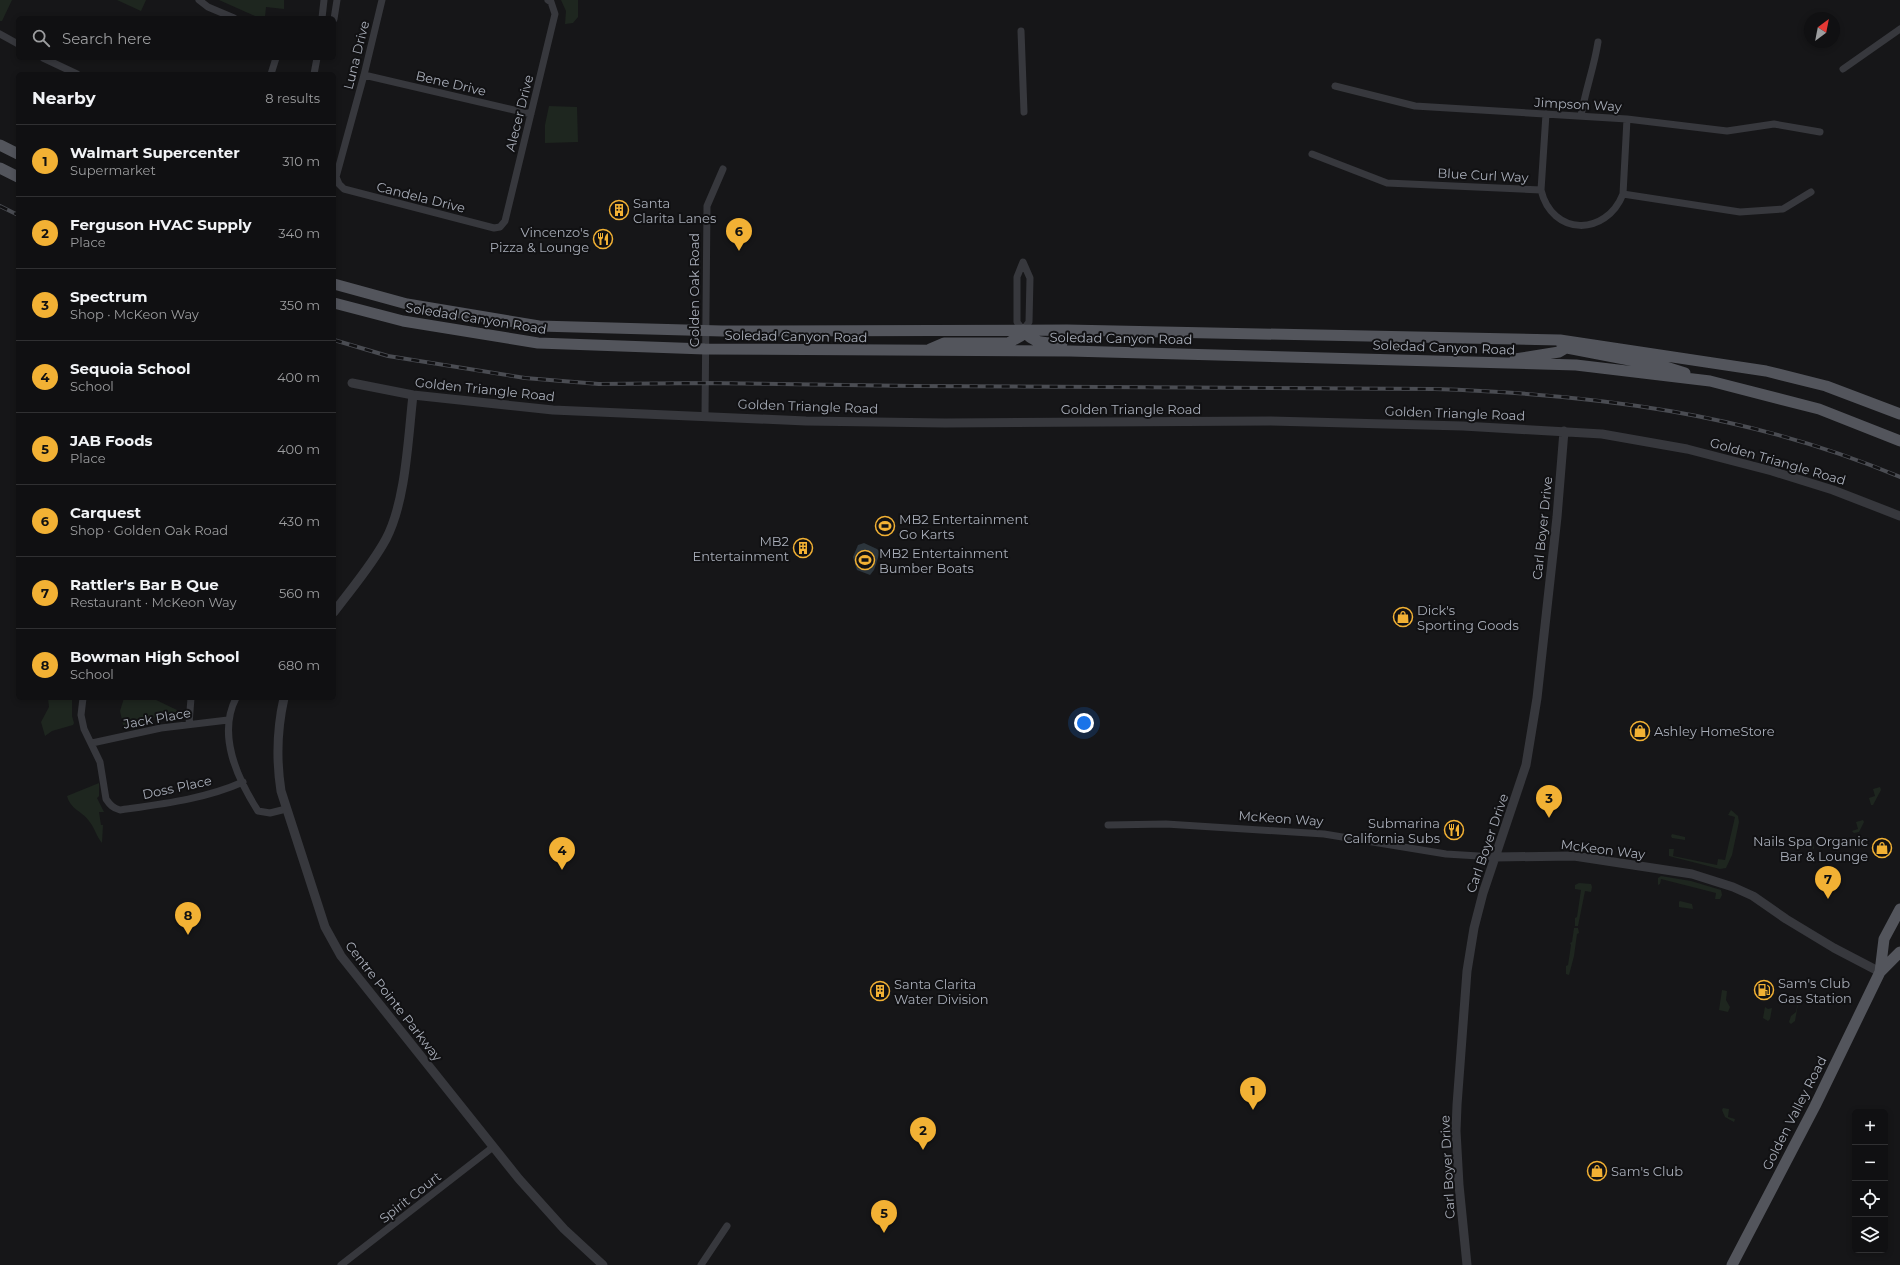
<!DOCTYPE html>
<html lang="en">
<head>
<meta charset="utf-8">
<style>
	:root { --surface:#101012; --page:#19191b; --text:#f1f3f6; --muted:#9c9d9f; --line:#303032; --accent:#f2b134 }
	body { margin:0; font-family:Montserrat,sans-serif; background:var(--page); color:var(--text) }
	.controls { position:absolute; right:12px; bottom:12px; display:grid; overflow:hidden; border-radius:6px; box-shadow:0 2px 6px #0003 }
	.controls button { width:36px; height:36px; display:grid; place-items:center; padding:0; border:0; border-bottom:1px solid var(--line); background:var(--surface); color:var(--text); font:20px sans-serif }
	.compass { position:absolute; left:1804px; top:12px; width:36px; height:36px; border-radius:50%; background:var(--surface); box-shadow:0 2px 6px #0003; rotate:32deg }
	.you { position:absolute; left:1084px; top:723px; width:14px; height:14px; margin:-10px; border:3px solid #fff; border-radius:50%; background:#1a73e8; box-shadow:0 0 0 6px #1a73e833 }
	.badge { display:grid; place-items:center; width:26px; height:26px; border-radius:50%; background:var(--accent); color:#111; font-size:13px; font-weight:700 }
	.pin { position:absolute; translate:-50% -33px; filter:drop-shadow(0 1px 2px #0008) }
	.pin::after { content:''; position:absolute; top:21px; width:14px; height:12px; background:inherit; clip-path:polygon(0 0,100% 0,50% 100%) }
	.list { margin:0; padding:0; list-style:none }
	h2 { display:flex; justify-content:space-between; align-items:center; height:52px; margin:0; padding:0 16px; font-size:17px }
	h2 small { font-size:13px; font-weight:400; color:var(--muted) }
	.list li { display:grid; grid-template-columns:26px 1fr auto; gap:12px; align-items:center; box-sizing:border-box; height:72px; padding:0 16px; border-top:1px solid var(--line) }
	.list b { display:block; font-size:15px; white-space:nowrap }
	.list p { margin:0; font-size:13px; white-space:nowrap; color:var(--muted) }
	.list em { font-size:13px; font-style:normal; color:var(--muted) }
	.icon { flex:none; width:22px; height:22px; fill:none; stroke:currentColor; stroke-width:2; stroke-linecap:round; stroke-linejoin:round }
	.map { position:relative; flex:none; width:1900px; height:1265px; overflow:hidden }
	.search { position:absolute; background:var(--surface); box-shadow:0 2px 6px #0003; left:16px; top:16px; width:320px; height:44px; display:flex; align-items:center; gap:10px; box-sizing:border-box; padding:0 14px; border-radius:6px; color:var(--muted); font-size:15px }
	.panel { position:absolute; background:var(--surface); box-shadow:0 2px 6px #0003; left:16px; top:72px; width:320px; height:628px; border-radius:6px }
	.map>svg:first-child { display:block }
</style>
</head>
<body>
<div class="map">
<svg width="1900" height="1265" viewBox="0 0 1900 1265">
	<rect width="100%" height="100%" fill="#161618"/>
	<path fill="#1e261f" d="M 0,0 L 12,0 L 2,21 L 0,21 Z
		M 117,0 L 146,0 L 141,11 Z
		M 219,0 L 284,0 L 284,9 L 266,7 L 265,17 L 258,16 L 257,17 Z
		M 561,0 L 578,0 L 578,17 L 573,23 L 565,24 L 566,11 Z
		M 549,106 L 577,107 L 578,142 L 545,143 L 545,125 Z
		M 48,698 L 72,698 L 72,716 L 74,723 L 73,725 L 52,731 L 45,736 L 41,722 L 49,707 Z
		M 124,698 L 152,698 L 177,710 L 176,713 L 143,720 L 144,726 L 124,729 L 120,711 Z
		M 99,783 L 99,796 L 97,798 L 104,812 L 99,812 L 101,825 L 103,825 L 102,843 C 96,836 95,828 89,821 C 81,810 71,810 67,796 Z
		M 1880,787 L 1881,790 L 1873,805 L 1871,805 L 1869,798 L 1875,796 L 1873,789 Z
		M 1731,810 L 1738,816 L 1739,822 L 1732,855 L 1726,868 L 1720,869 L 1669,856 L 1669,849 L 1674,849 L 1673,856 L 1717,865 L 1718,859 L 1725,860 L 1735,817 L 1728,815 Z
		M 1863,820 L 1864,822 L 1859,832 L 1854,833 L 1852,831 L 1858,829 L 1856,822 Z
		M 1672,834 L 1685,837 L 1685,840 L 1672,838 L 1671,836 Z
		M 1805,839 L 1806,842 L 1813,841 L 1814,849 L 1798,841 Z
		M 1661,876 L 1691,881 L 1721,890 L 1722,895 L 1720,899 L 1715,899 L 1716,893 L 1661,879 L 1660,884 L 1658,885 L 1658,878 Z
		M 1579,883 L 1591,884 L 1592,887 L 1591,892 L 1585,891 L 1578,926 L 1575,926 L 1575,918 L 1577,917 L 1581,890 L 1575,889 L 1575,885 Z
		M 1680,901 L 1692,904 L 1693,909 L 1679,907 L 1679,902 Z
		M 1574,928 L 1578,928 L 1579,933 L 1577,934 L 1574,956 L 1569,975 L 1566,974 L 1566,966 L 1568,965 L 1571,945 L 1570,943 L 1572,942 Z
		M 1802,981 L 1795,1021 L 1791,1024 L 1789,1022 L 1791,1016 L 1796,1012 Z
		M 1722,990 L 1727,991 L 1726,1000 L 1730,1007 L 1728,1012 L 1719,1010 Z
		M 1765,1007 L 1768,1009 L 1772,1008 L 1770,1019 L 1768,1021 L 1763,1018 Z
		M 1723,1108 L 1729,1109 L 1728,1117 L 1735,1119 L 1734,1122 L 1725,1117 L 1722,1110 Z"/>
	<path fill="#2c353c" d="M 864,543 L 877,549 L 880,552 L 874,570 L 870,575 L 857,570 L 853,557 L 858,545 Z"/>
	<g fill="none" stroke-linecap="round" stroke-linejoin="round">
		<path stroke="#37383d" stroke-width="7" d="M 199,0 L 208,7 L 234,18
			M 382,0 L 364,75 L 336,177 L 339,184 L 344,189 L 494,228 L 500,227 L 505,221 L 555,14 L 551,2 L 548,0
			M 322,18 L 324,0
			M 334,19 L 337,0
			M 1021,31 L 1024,112
			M 0,34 L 18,44
			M 43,58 L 77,74
			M 1843,69 L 1900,29
			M 271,74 L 276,58
			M 314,74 L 317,58
			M 364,75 L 531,114
			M 1335,86 L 1415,106 L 1627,119 L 1727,131 L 1774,124 L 1820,132
			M 1581,116 C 1585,91 1594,68 1598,42
			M 1312,154 L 1387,183 L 1541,190 C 1552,236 1606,237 1623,194 L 1740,212 L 1783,209 L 1811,192
			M 1541,190 L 1546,114
			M 1623,194 L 1627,119
			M 1023,262 L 1030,278 L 1029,322 L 1023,330 L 1017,322 L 1017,277 Z
			M 705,415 L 707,206 L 723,169
			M 83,698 L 81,715 L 84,729 L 100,762 L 106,799 C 110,805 113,808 120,810 C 162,804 205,799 243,782
			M 236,698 C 217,735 237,778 258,811 L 270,813 L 286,809
			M 189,724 L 191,698
			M 92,743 L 161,728 L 228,720
			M 1108,825 L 1166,824 L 1324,834 L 1446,854 L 1495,857
			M 341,1265 L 493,1147
			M 701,1265 L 727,1226"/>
		<path stroke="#37383d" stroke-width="9" d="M 352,383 L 413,395 L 553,410 L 806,421 L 945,423 L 1271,421 L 1463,426 L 1602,434 L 1687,449 L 1772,471 L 1833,490 L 1900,516
			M 334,612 C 352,588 372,565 386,539 C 406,501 408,438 413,395
			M 284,698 C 277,729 276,759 281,791 L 325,927 L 341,956 L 519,1179 L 564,1229 L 603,1265
			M 1495,857 L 1574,856 L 1692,874 L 1733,887 L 1753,896 L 1786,919 L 1834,948 L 1880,972
			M 1467,1265 L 1459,1185 L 1456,1131 L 1457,1105 L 1467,971 L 1474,928 L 1483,893 L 1526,765 L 1537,698 L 1557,517 L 1564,431"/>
		<path stroke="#53555c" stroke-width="11" d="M 0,145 L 18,154
			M 0,168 L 18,177
			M 334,284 L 407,304 L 539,326 L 722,331 L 1067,330 L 1560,340 L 1766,371 L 1826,386 L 1900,414
			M 334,303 L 403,321 L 538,343 L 705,349 L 1070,351 L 1576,365 L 1710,381 L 1819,409 L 1900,441
			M 1023,330 C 1033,344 1046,343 1062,343
			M 1560,340 L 1562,345 L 1567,348 L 1666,367 L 1685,373
			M 930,349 L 944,343 L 1008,343 L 1021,336 L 1023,330
			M 1515,359 L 1559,352 L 1571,345
			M 1880,972 L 1900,952
			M 1732,1265 L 1815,1106 L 1880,972 L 1884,939 L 1900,909"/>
		<defs>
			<path id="rail" d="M 0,206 L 18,215
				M 334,340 L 388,356 L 525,378 L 599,384 L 706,383 L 913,386 L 1434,389 C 1594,394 1751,414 1900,477"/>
		</defs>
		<use href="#rail" stroke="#4a4c52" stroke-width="4"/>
		<use href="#rail" stroke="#111113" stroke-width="2.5" stroke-dasharray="8" stroke-linecap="butt"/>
	</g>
	<defs>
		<symbol id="building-ring" viewBox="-11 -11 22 22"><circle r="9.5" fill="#111113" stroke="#f2b134" stroke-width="1.5"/><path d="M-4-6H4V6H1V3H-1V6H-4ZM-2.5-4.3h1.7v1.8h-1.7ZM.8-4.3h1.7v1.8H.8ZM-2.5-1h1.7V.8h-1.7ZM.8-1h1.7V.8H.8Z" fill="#f2b134"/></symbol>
		<symbol id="restaurant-ring" viewBox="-11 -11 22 22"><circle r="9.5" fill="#111113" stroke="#f2b134" stroke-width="1.5"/><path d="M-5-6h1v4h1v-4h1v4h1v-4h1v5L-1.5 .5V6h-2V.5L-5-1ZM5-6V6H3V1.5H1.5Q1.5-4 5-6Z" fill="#f2b134"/></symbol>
		<symbol id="stadium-ring" viewBox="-11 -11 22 22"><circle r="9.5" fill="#111113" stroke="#f2b134" stroke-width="1.5"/><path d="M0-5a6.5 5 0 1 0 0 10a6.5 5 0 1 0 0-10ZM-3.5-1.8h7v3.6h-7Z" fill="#f2b134"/></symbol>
		<symbol id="shop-ring" viewBox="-11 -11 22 22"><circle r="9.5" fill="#111113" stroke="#f2b134" stroke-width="1.5"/><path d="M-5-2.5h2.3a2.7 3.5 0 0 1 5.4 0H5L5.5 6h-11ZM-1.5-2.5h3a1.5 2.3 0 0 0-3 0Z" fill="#f2b134"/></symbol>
		<symbol id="fuel-ring" viewBox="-11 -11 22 22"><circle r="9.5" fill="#111113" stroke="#f2b134" stroke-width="1.5"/><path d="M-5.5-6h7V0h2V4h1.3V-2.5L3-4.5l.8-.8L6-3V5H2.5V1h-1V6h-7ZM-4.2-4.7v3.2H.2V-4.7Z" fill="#f2b134"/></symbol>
	</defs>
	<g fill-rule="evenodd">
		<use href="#building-ring" x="608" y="199" width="22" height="22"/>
		<use href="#restaurant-ring" x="592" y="228" width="22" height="22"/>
		<use href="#stadium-ring" x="874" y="515" width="22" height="22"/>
		<use href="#building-ring" x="792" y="537" width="22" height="22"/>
		<use href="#stadium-ring" x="854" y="549" width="22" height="22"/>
		<use href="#shop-ring" x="1392" y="606" width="22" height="22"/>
		<use href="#shop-ring" x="1629" y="720" width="22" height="22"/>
		<use href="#restaurant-ring" x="1443" y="819" width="22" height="22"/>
		<use href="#shop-ring" x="1871" y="837" width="22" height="22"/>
		<use href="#fuel-ring" x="1753" y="979" width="22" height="22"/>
		<use href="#building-ring" x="869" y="980" width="22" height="22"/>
		<use href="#shop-ring" x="1586" y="1160" width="22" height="22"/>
	</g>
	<g text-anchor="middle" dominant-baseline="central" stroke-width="4" stroke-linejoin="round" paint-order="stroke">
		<g font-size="13" fill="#a8adb8" stroke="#111113">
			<text transform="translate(356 55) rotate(-76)">Luna Drive</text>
			<text transform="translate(451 83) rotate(13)">Bene Drive</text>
			<text transform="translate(1578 104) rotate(3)">Jimpson Way</text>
			<text transform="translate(519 113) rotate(-76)">Alecer Drive</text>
			<text transform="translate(1483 175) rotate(3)">Blue Curl Way</text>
			<text transform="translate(421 197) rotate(14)">Candela Drive</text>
			<text transform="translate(694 290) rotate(-90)">Golden Oak Road</text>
			<text transform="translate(476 318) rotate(9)">Soledad Canyon Road</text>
			<text transform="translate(796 336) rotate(1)">Soledad Canyon Road</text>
			<text transform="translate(1121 338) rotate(1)">Soledad Canyon Road</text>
			<text transform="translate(1444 347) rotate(2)">Soledad Canyon Road</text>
			<text transform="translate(485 389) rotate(6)">Golden Triangle Road</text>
			<text transform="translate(808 406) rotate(2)">Golden Triangle Road</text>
			<text x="1131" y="409">Golden Triangle Road</text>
			<text transform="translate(1455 413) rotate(2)">Golden Triangle Road</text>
			<text transform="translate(1778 461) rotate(16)">Golden Triangle Road</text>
			<text transform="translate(1542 528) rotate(-84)">Carl Boyer Drive</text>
			<text transform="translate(157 718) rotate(-10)">Jack Place</text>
			<text transform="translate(177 787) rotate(-12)">Doss Place</text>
			<text transform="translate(1281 818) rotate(4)">McKeon Way</text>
			<text transform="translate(1487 843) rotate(-71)">Carl Boyer Drive</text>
			<text transform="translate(1603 849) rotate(7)">McKeon Way</text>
			<text transform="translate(394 1001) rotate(52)">Centre Pointe Parkway</text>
			<text transform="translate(1794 1113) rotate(-63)">Golden Valley Road</text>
			<text transform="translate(1447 1167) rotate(-93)">Carl Boyer Drive</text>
			<text transform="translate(410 1197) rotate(-38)">Spirit Court</text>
		</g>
		<g font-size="13" fill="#a8adb8" stroke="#111113" text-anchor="start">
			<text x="633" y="203">Santa<tspan x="633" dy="15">Clarita Lanes</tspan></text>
			<text x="589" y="232" text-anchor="end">Vincenzo's<tspan x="589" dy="15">Pizza &amp; Lounge</tspan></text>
			<text x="899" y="519">MB2 Entertainment<tspan x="899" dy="15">Go Karts</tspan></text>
			<text x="789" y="541" text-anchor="end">MB2<tspan x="789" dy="15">Entertainment</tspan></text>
			<text x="879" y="553">MB2 Entertainment<tspan x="879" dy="15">Bumber Boats</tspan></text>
			<text x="1417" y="610">Dick's<tspan x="1417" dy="15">Sporting Goods</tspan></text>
			<text x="1654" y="731">Ashley HomeStore</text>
			<text x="1440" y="823" text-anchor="end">Submarina<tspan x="1440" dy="15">California Subs</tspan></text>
			<text x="1868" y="841" text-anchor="end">Nails Spa Organic<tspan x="1868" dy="15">Bar &amp; Lounge</tspan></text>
			<text x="1778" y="983">Sam's Club<tspan x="1778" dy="15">Gas Station</tspan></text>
			<text x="894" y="984">Santa Clarita<tspan x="894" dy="15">Water Division</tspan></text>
			<text x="1611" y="1171">Sam's Club</text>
		</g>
	</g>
</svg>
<div class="controls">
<button>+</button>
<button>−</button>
<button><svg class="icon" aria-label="locate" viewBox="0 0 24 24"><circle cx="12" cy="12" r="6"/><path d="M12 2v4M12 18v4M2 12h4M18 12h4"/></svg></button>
<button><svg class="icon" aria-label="layers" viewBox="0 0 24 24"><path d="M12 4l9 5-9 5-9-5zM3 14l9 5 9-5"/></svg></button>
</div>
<svg class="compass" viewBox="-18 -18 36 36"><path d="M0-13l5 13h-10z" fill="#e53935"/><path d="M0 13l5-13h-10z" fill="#9c9d9f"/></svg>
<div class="you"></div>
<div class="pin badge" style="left:1253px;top:1110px">1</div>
<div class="pin badge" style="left:923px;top:1150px">2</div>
<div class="pin badge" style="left:1549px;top:818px">3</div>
<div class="pin badge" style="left:562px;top:870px">4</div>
<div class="pin badge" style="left:884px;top:1233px">5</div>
<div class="pin badge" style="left:739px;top:251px">6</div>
<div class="pin badge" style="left:1828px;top:899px">7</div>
<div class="pin badge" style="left:188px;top:935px">8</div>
<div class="search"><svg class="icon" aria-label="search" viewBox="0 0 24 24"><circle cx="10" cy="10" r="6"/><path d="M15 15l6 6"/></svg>Search here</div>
<section class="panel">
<h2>Nearby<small>8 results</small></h2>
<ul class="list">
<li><span class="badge">1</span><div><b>Walmart Supercenter</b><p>Supermarket</p></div><em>310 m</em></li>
<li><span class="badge">2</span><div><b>Ferguson HVAC Supply</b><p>Place</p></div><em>340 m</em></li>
<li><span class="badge">3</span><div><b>Spectrum</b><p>Shop · McKeon Way</p></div><em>350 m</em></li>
<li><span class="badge">4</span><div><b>Sequoia School</b><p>School</p></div><em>400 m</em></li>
<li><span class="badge">5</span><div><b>JAB Foods</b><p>Place</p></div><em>400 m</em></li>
<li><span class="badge">6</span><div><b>Carquest</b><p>Shop · Golden Oak Road</p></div><em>430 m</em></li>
<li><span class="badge">7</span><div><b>Rattler's Bar B Que</b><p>Restaurant · McKeon Way</p></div><em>560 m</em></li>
<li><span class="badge">8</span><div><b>Bowman High School</b><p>School</p></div><em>680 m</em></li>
</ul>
</section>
</div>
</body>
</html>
